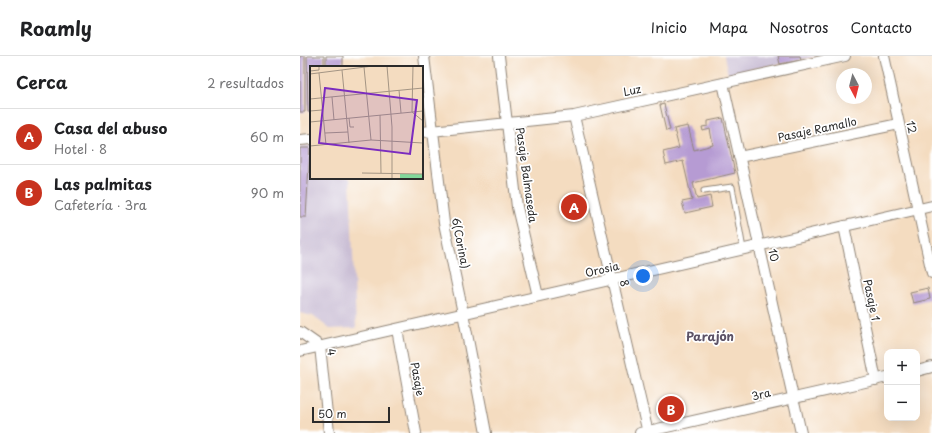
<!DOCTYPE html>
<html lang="es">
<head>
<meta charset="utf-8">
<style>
	:root { --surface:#fff; --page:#f6f6f6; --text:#202124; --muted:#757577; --line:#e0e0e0; --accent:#c8321e }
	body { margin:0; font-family:"Playpen Sans",sans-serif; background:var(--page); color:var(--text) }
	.controls { position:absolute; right:12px; bottom:12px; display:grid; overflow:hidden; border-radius:8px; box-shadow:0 4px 16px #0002 }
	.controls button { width:36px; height:36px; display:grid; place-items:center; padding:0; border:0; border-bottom:1px solid var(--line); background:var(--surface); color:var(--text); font:20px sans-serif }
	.compass { position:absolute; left:536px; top:12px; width:36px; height:36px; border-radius:50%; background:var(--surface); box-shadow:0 4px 16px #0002; rotate:173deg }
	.scale { position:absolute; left:12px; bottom:10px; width:78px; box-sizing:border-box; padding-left:4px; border:2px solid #2b2b2b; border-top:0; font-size:11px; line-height:14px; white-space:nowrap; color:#2b2b2b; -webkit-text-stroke:3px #fff; paint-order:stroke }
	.you { position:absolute; left:343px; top:220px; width:14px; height:14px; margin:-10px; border:3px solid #fff; border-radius:50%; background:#1a73e8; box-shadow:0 0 0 6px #1a73e833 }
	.badge { display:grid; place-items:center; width:26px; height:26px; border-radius:50%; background:var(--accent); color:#fff; font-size:13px; font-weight:700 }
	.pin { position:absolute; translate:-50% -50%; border:2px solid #fff; box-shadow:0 1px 4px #0006 }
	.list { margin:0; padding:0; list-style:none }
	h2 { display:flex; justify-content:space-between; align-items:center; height:52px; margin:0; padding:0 16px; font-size:17px }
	h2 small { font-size:13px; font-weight:400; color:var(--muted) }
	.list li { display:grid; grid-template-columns:26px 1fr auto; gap:12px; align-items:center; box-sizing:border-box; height:56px; padding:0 16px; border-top:1px solid var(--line) }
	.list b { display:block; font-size:15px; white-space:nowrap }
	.list p { margin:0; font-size:13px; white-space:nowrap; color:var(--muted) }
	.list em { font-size:13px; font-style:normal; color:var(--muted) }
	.map { position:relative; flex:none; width:632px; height:377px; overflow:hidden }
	header { display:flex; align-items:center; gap:24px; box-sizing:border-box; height:56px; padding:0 20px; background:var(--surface); border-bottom:1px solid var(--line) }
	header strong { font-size:19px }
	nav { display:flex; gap:22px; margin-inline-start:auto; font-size:14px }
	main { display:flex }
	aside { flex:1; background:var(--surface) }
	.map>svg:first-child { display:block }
</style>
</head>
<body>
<header>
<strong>Roamly</strong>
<nav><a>Inicio</a><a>Mapa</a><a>Nosotros</a><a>Contacto</a></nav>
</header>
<main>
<aside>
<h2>Cerca<small>2 resultados</small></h2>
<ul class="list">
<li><span class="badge">A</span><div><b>Casa del abuso</b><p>Hotel · 8</p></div><em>60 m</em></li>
<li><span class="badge">B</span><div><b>Las palmitas</b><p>Cafetería · 3ra</p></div><em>90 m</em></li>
</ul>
</aside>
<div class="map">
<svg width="632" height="377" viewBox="0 0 632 377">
	<rect width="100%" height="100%" fill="#fff"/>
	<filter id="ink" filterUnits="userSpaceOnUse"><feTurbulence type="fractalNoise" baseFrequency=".025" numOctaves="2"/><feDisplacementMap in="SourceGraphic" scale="8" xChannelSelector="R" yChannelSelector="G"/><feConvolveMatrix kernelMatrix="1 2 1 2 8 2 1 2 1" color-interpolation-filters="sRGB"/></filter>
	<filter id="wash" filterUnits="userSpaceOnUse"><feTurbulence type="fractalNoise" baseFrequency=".012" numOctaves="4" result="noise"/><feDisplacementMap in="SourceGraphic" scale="16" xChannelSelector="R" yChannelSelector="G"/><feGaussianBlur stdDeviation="0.9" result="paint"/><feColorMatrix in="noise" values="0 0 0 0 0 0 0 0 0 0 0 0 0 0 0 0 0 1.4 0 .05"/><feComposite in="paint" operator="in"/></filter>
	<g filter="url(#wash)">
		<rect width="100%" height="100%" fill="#f4dcc0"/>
		<path fill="#cbbfd5" d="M 424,0 L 519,0 L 428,18 Z
			M 11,89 L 11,122 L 50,122 L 56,272 L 30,273 L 13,260 L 0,257 L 0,90 Z"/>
		<g id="blocks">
			<path fill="#b69bd3" d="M 0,0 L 5,0 L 5,56 L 0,56 Z
				M 7,0 L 24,0 L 24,11 L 11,11 L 11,56 L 8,56 Z
				M 26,0 L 43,0 L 43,11 L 26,11 Z
				M 478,0 L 500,0 L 501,4 L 480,8 Z
				M 364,48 L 370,74 L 366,75 L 360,49 Z
				M 423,62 L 435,117 L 393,127 L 397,143 L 410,140 L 412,151 L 385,157 L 382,146 L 392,144 L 383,105 L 366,109 L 363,96 L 379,92 L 374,73 L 388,70 L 394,94 L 413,89 L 410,73 L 403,75 L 402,71 L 408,70 L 408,65 Z
				M 0,92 L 10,92 L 6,161 L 0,161 Z
				M 628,232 L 630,243 L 613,247 L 610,236 Z"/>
		</g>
	</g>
	<g filter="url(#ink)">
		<use href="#blocks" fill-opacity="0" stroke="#908476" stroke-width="1"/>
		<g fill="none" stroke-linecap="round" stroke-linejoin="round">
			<defs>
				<path id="lane" d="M 404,135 L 432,131 L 443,193"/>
				<path id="street" d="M 124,0 L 144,167 L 163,257 L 186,377
					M 199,0 L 217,151 L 238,240
					M 584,0 L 632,217
					M 423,27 L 501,377
					M 274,60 L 348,377
					M 122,76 L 274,60 L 545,0
					M 0,84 L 11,83
					M 439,101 L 599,68
					M 544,170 L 576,324
					M 97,273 L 116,377
					M 0,276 L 20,290 L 29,377
					M 0,295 L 632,150
					M 617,315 L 632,311
					M 340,377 L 587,321"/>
			</defs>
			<use href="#lane" stroke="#908476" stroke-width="7"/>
			<use href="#street" stroke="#908476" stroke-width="12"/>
			<use href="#lane" stroke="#fff" stroke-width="5"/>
			<use href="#street" stroke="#fff" stroke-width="10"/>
		</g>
	</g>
	<g text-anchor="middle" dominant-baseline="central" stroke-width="3.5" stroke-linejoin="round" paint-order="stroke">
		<g font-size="11" fill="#2b2b2b" stroke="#fff">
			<text transform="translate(332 34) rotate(-12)">Luz</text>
			<text transform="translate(612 71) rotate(78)">12</text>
			<text transform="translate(517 73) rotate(-12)">Pasaje Ramallo</text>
			<text transform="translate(227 119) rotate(82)">Pasaje Balmaseda</text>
			<text transform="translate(161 187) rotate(79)">6(Corina)</text>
			<text transform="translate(474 199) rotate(77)">10</text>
			<text transform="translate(302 213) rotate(-13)">Orosia</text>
			<text transform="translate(325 227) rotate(77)">8</text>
			<text transform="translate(572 244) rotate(78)">Pasaje 1</text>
			<text transform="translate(32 296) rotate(80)">4</text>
			<text transform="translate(118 323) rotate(80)">Pasaje</text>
			<text transform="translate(461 338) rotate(-13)">3ra</text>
		</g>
		<g font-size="12" font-weight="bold" fill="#5c5266" stroke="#fff">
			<text x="410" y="280">Parajón</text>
		</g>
	</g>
	<g transform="translate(10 10)">
		<rect width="113" height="113" fill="#f4dcc0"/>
		<path d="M 90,108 L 113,108 L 113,113 L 90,113 Z" fill="#82d89b"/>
		<path fill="none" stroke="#a49584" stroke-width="1" d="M 77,0 L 82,61 L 82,113M 103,0 L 102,46 L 113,55M 54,1 L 61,74M 32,4 L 39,77M 0,5 L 9,4 L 9,0M 9,7 L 16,79M 0,8 L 63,0M 89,24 L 91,47M 22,31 L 24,54M 0,33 L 113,22M 0,45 L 12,44M 70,49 L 71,107M 39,52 L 40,61 L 44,61M 0,56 L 113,45M 15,67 L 38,66M 0,80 L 61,74 L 113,77M 52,107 L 113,108"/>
		<path fill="#7b2cbf" fill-opacity="0.15" stroke="#7b2cbf" stroke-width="2" d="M 15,22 L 107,34 L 100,88 L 9,77 Z"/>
		<rect width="113" height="113" fill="none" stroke="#2b2b2b" stroke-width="2"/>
	</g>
</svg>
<div class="controls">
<button>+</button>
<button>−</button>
</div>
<svg class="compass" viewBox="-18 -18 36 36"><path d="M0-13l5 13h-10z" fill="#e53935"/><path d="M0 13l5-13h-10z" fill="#757577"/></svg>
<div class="scale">50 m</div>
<div class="you"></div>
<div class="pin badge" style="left:274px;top:151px">A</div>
<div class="pin badge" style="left:371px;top:353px">B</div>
</div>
</main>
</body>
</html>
